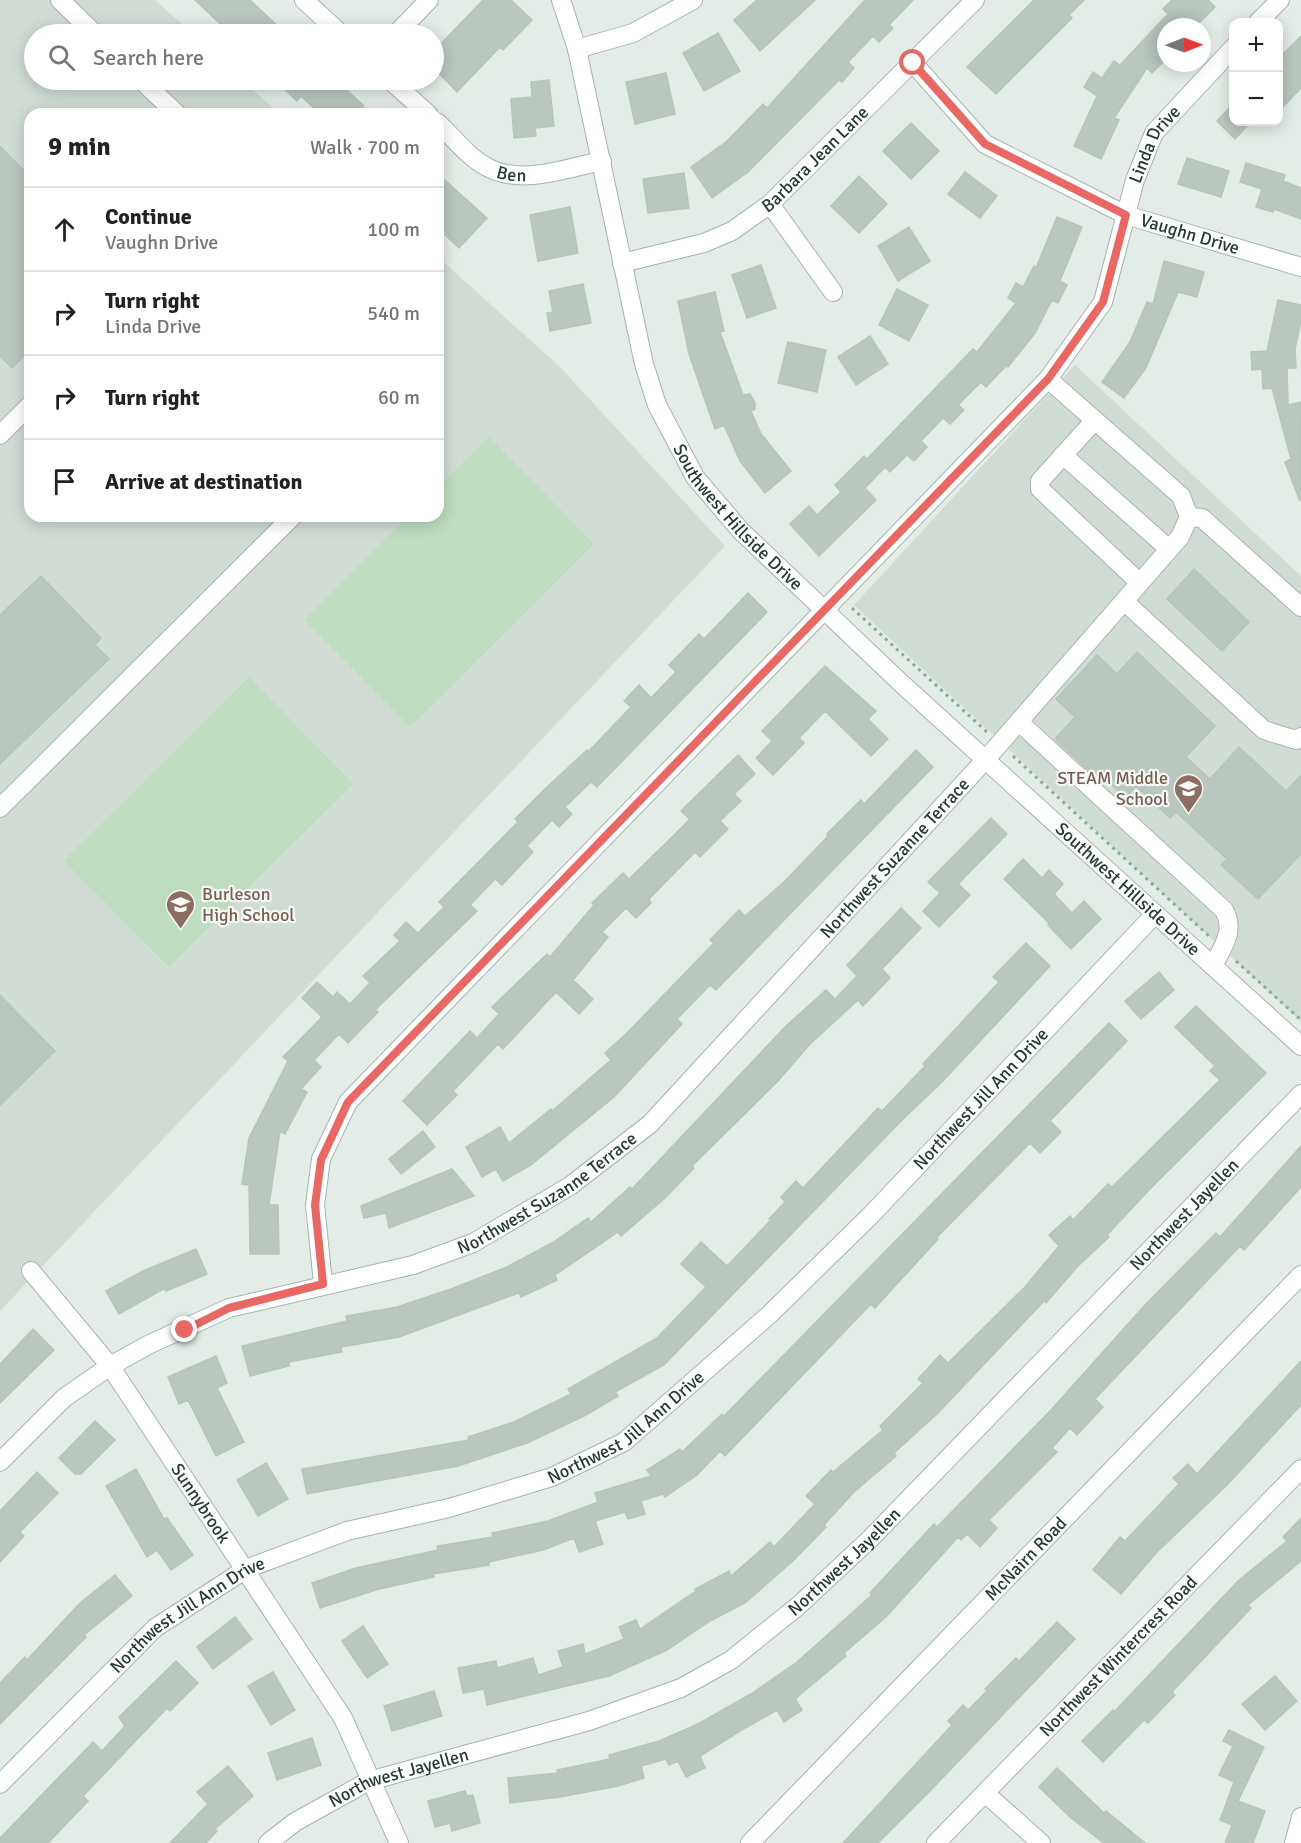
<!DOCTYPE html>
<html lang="en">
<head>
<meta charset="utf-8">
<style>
	:root { --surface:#fff; --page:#f6f6f6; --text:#222; --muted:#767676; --line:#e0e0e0 }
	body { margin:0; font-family:Signika,sans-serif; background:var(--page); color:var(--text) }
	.controls { position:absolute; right:18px; top:18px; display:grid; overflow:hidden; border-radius:12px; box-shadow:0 3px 15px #0003 }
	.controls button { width:54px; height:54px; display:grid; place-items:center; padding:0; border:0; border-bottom:2px solid var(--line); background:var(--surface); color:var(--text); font:30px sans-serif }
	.compass { position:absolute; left:1157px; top:18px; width:54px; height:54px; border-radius:50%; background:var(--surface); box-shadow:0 3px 15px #0003; rotate:89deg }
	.stop { position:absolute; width:18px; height:18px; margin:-14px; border:4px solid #e96864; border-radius:50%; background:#fff }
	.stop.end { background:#e96864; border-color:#fff; box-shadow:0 2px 6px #0008 }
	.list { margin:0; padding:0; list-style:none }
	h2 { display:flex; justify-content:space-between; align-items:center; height:78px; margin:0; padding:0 24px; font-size:26px }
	h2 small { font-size:20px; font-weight:400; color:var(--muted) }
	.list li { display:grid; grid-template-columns:39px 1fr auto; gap:18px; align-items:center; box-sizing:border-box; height:84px; padding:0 24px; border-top:2px solid var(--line) }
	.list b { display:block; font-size:22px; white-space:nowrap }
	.list p { margin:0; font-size:20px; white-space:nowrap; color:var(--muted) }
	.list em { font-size:20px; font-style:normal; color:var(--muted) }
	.icon { flex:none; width:33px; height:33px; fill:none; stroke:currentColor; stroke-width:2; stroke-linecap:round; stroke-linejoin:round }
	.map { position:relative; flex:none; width:1301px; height:1843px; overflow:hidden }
	.search { position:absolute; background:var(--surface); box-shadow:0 3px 15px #0003; left:24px; top:24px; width:420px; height:66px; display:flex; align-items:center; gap:15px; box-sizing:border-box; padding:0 21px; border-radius:33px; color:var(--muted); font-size:22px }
	.panel { position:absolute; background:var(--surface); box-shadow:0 3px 15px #0003; left:24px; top:108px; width:420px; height:414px; border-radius:18px }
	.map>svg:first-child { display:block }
</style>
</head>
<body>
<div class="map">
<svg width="1301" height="1843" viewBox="0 0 1301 1843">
	<rect width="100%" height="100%" fill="#e3ece6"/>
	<path fill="#d1dcd5" d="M 0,0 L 155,0 L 193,34 L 34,34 L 34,80 L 242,80 L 280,114 L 30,114 L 30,516 L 438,516 L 438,257 L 560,367 L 725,546 L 0,1311 Z
		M 1075,365 L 1301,576 L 1301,1022 L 854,605 Z"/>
	<path fill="#bedcbf" d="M 489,437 L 594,544 L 410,727 L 305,620 L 409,516 L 438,516 L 438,487 Z
		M 249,677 L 353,784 L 169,967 L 64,861 Z"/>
	<path fill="#b9c7be" stroke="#b6c5bc" stroke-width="1.5" d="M 195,0 L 250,0 L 286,34 L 231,34 Z
		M 483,0 L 511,0 L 532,20 L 503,50 L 500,47 L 457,92 L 434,68 L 434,51 Z
		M 757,0 L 815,0 L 760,51 L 734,20 Z
		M 865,0 L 913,0 L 889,25 L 893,28 L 879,42 L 873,36 L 848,62 L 854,68 L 842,82 L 839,80 L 748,172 L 712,198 L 691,167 L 726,142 L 763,104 L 767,108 Z
		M 1034,0 L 1084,0 L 1069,15 L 1072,18 L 996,94 L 967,67 Z
		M 1172,0 L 1208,0 L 1215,7 L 1195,27 L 1166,27 L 1166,59 L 1152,73 L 1147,68 L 1114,118 L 1119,120 L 1101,159 L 1074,146 L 1097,96 L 1084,87 L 1093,72 L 1102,78 L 1114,61 L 1120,65 L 1168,14 L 1163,9 Z
		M 718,33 L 740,71 L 704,91 L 683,53 Z
		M 1301,36 L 1301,88 L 1278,112 L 1278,59 Z
		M 666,73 L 675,114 L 635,124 L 626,82 Z
		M 275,80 L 336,80 L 364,106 L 357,114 L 320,114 L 301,96 L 297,101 Z
		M 549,80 L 554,126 L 535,128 L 536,136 L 514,138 L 511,99 L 532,97 L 531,82 Z
		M 1233,104 L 1233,122 L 1251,122 L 1235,139 L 1217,121 Z
		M 911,123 L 939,151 L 911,179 L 883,151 Z
		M 0,146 L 30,177 L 30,350 L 12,368 L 0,356 Z
		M 1187,158 L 1229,171 L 1221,197 L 1178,184 Z
		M 1246,163 L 1285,175 L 1283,181 L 1301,188 L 1301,219 L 1274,209 L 1273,212 L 1256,207 L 1262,189 L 1240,182 Z
		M 965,172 L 997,196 L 980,218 L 948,194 Z
		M 684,173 L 689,208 L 648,213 L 643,179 Z
		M 438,174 L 487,218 L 459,248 L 438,228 Z
		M 859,176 L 887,204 L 859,233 L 831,206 Z
		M 570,207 L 578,253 L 538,261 L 530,215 Z
		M 1057,217 L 1082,227 L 1060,281 L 1067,285 L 1058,303 L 1052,300 L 1035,333 L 1008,367 L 1006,366 L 986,387 L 981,382 L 958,405 L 964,410 L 950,424 L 943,418 L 921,441 L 927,447 L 914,461 L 907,455 L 890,472 L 885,467 L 865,488 L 876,500 L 819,556 L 790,524 L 809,506 L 817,515 L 841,492 L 835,485 L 864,456 L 867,459 L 973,349 L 977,352 L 1016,303 L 1008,298 L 1016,283 L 1023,287 L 1034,266 L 1036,268 Z
		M 909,227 L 930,261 L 898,281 L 878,246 Z
		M 1164,261 L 1204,272 L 1197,297 L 1178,292 L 1146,368 L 1124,398 L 1102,382 L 1130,342 L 1147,302 L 1153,304 Z
		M 761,265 L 776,308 L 747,318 L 732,275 Z
		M 583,284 L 591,323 L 550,331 L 547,313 L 553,312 L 549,291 Z
		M 897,289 L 928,305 L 909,341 L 879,325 Z
		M 715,292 L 724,331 L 720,332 L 743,395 L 750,394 L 755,403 L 755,409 L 751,411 L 761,434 L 791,471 L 765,493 L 740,461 L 724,425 L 715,429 L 689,354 L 678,301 Z
		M 1278,300 L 1301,305 L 1301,321 L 1295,349 L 1296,368 L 1287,368 L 1288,405 L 1301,402 L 1300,501 L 1285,462 L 1291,459 L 1272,388 L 1263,389 L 1262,369 L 1252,370 L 1251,352 L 1267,351 Z
		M 870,336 L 888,364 L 856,385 L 838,357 Z
		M 788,342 L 826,350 L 817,392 L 778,383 Z
		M 1194,569 L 1249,622 L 1222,651 L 1167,599 Z
		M 41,576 L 101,638 L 95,645 L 109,659 L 0,764 L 0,615 Z
		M 748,593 L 767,612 L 597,787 L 591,782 L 565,807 L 572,814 L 559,827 L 552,820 L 527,846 L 533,852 L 502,885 L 495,879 L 470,905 L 477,911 L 375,1010 L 378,1012 L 348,1043 L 339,1034 L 314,1060 L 321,1067 L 301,1089 L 307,1092 L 285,1134 L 280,1131 L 269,1205 L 278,1205 L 279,1254 L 250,1254 L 249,1185 L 242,1184 L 249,1138 L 288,1061 L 283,1057 L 322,1017 L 302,998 L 317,982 L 333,997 L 337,992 L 350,1004 L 370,983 L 363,976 L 400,941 L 394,935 L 406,922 L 418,933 L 444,907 L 439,902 L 518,822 L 515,819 L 546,788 L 587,750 L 588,752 L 631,707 L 624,701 L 639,685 L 651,698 L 676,672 L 669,665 L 699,634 L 704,639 Z
		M 1137,652 L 1215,726 L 1186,757 L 1210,779 L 1239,747 L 1286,791 L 1301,775 L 1301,854 L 1258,899 L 1221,865 L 1227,859 L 1176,812 L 1170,818 L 1136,786 L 1126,798 L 1101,775 L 1098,779 L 1055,739 L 1075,717 L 1056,699 L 1097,655 L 1117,674 Z
		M 825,666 L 876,711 L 868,719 L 888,739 L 871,756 L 825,711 L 799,738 L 804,743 L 773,775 L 756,758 L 772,741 L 762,731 Z
		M 916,750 L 933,767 L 716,990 L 710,985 L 677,1019 L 682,1024 L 614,1097 L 531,1165 L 503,1181 L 496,1169 L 482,1177 L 466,1147 L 500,1127 L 509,1143 L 551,1109 L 552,1111 L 611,1060 L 605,1053 L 628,1032 L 714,943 L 710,940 L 739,910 L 745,916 L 785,881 L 828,836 L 827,834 L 861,800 L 864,804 Z
		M 738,755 L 755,774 L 734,794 L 741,801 L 720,821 L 728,829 L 700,857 L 695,852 L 649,899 L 651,903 L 636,918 L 626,908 L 602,932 L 608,937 L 573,980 L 593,999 L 579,1014 L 556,992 L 503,1049 L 498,1044 L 453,1091 L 457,1095 L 427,1125 L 403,1101 L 470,1031 L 477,1038 L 499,1014 L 492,1007 L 547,954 L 550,957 L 594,905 L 592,903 L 623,873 L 629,879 L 668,841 L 690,819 L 681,811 Z
		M 991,818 L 1007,834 L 958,884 L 970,895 L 939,927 L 923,911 L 940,893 L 928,882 Z
		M 1023,859 L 1042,878 L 1049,870 L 1063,884 L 1054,894 L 1072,913 L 1084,901 L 1101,919 L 1071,949 L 1048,925 L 1049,923 L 1004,879 Z
		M 901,908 L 921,928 L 882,969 L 890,978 L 863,1006 L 858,1000 L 810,1044 L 778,1081 L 692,1166 L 694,1168 L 665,1198 L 621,1236 L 618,1232 L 555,1275 L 557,1280 L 521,1297 L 519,1293 L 399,1337 L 341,1347 L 342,1352 L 289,1362 L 289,1366 L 250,1376 L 242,1346 L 347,1321 L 346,1316 L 397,1307 L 451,1289 L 507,1267 L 552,1243 L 588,1218 L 591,1222 L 630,1187 L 632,1189 L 786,1026 L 826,990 L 835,999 L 857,976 L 847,965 Z
		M 1026,943 L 1050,966 L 942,1082 L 903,1119 L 664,1365 L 615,1392 L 618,1396 L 586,1415 L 527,1443 L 458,1466 L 307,1494 L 302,1469 L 469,1440 L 468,1437 L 514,1422 L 571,1394 L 568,1389 L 657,1338 L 706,1287 L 681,1264 L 701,1242 L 727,1266 L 771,1220 L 769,1219 L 785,1202 L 781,1197 L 796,1181 L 803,1188 L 878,1108 L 882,1111 L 925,1066 L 923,1064 L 999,982 L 993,977 Z
		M 1159,972 L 1174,990 L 1141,1019 L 1125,1001 Z
		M 0,995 L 55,1051 L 0,1105 Z
		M 1196,1006 L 1266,1073 L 1149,1190 L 1107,1235 L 1109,1237 L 1077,1267 L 1046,1303 L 1044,1301 L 938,1413 L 894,1453 L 896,1456 L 854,1492 L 824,1525 L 826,1527 L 795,1559 L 745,1603 L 710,1621 L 667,1650 L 609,1676 L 487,1705 L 484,1689 L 463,1693 L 458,1668 L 496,1661 L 497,1668 L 533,1658 L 538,1675 L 563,1667 L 558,1651 L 583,1644 L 585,1654 L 624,1639 L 619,1627 L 636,1620 L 640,1629 L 696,1591 L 695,1589 L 729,1571 L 731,1576 L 770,1542 L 774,1547 L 815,1504 L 806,1496 L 831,1470 L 833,1472 L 883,1430 L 880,1426 L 923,1383 L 918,1379 L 940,1355 L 948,1363 L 1024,1288 L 1059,1246 L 1049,1235 L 1070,1216 L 1073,1220 L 1108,1184 L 1112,1187 L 1220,1080 L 1210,1071 L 1215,1066 L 1175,1027 Z
		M 1109,1023 L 1127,1041 L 1050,1121 L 1061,1132 L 1040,1153 L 1030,1143 L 937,1237 L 938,1239 L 875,1308 L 871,1304 L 725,1456 L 720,1451 L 697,1475 L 665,1497 L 663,1494 L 641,1501 L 645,1514 L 628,1519 L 625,1512 L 595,1521 L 603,1544 L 579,1552 L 574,1538 L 543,1550 L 489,1562 L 489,1565 L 433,1574 L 434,1577 L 379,1589 L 320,1608 L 312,1583 L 356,1568 L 438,1550 L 437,1546 L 493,1537 L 492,1533 L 548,1521 L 598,1502 L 595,1493 L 651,1476 L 647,1470 L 680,1449 L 682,1452 L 722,1414 L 724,1416 Z
		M 423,1131 L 435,1147 L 401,1174 L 389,1159 Z
		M 1301,1146 L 1301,1187 L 1244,1250 L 1240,1246 L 1095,1399 L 1103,1407 L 1077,1435 L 1070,1428 L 1052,1448 L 1057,1452 L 989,1520 L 997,1528 L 980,1547 L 967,1534 L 961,1540 L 958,1537 L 887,1616 L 844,1653 L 846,1656 L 795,1699 L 802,1710 L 784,1722 L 777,1710 L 740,1731 L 700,1756 L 705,1768 L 686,1777 L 678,1761 L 669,1765 L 666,1759 L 641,1766 L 644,1778 L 618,1786 L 560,1797 L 510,1803 L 508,1778 L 558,1773 L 557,1770 L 610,1759 L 609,1755 L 659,1741 L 698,1724 L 751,1694 L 797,1662 L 872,1595 L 870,1593 L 934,1524 L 937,1527 L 1051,1410 L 1144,1306 L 1216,1233 L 1220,1237 Z
		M 452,1169 L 474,1196 L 389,1228 L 386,1213 L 364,1218 L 361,1206 Z
		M 196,1249 L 207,1274 L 166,1291 L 165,1288 L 119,1314 L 106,1291 L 143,1271 Z
		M 33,1329 L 54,1350 L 0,1403 L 0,1364 Z
		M 216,1356 L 227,1383 L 217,1388 L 244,1442 L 216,1456 L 188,1400 L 179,1404 L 168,1377 Z
		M 1301,1361 L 1301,1405 L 1227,1485 L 1157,1552 L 1121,1594 L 1093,1570 L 1120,1537 L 1125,1541 L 1179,1484 L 1173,1478 L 1188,1464 L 1197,1474 Z
		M 95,1421 L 115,1440 L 81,1474 L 75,1474 L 59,1458 Z
		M 266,1463 L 288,1499 L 258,1516 L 237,1480 Z
		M 136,1469 L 164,1519 L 167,1518 L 193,1555 L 171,1570 L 157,1550 L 147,1557 L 106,1486 Z
		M 37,1472 L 58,1493 L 20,1532 L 24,1536 L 0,1562 L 0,1511 Z
		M 1301,1518 L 1301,1561 L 1248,1605 L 1251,1608 L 1172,1692 L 1175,1695 L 1148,1723 L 1144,1720 L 1103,1762 L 1082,1741 L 1113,1710 L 1114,1712 L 1238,1581 L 1287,1541 L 1283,1537 Z
		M 115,1575 L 132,1596 L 84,1635 L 86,1637 L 0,1724 L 0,1683 L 25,1657 L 27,1660 L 80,1603 Z
		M 235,1617 L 252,1639 L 213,1669 L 197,1647 Z
		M 1057,1622 L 1075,1639 L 930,1791 L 878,1843 L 843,1843 L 952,1725 L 948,1721 L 963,1705 L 968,1710 L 987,1691 L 985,1689 L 1016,1658 L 1019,1661 Z
		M 363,1626 L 388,1664 L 367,1678 L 342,1641 Z
		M 176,1661 L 198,1683 L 170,1711 L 167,1708 L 83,1796 L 88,1801 L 48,1843 L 0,1843 L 0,1838 L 93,1742 L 102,1751 L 125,1726 L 119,1717 Z
		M 273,1672 L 295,1710 L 271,1725 L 248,1686 Z
		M 1275,1676 L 1297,1701 L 1265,1730 L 1242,1704 Z
		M 434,1691 L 442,1716 L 392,1731 L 384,1706 Z
		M 1229,1730 L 1264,1747 L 1238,1801 L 1265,1811 L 1253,1843 L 1225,1843 L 1232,1825 L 1220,1820 L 1234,1782 L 1219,1775 L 1233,1746 L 1223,1741 Z
		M 312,1738 L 321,1765 L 277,1780 L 268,1753 Z
		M 228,1766 L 253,1796 L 215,1829 L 217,1831 L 206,1843 L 170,1843 L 208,1804 L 197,1792 Z
		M 1057,1768 L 1104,1813 L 1106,1811 L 1145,1843 L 1104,1843 L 1071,1818 L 1039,1787 Z
		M 465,1791 L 467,1796 L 473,1795 L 480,1823 L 452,1831 L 450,1823 L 435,1827 L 428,1801 Z"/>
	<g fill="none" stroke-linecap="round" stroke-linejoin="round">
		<defs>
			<g id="minor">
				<path d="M 60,0 L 95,34"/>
				<path d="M 304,0 L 341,34"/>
				<path id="s1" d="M 561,0 L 577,49 L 644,364 L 657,405 L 695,477 L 741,531 L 902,684 L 1301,1046"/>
				<path d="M 1258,22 L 1280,0"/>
				<path d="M 396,34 L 429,0"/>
				<path d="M 577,49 L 633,33 L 693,0"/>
				<path id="s2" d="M 913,63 L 985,144 L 1126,215 L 1301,267"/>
				<path d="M 141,80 L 177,114"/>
				<path d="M 390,80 L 428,114"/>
				<path id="s3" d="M 438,123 C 453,137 469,158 487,167 C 521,186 566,168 602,161"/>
				<path d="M 770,204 L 833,292"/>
				<path id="s4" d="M 622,263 L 704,243 L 732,231 L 770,204 L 975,0"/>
				<path d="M 1095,420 L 1040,481 L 1040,489 L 1140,583"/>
				<path d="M 0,435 L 30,405"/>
				<path d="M 1063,455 L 1169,549"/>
				<path d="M 1189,517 L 1202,518 L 1301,607"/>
				<path d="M 1124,601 L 1264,730 L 1296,740 L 1301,737"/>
				<path d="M 1019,722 L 1224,910 C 1236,931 1222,948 1213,966"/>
				<path d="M 0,808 L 293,516"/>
				<path id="s5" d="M 31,1271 L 110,1366 L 343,1718 L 399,1843"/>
				<path id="s6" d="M 323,1283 L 315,1205 L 321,1159 L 348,1102 L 1048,379 L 1103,302 L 1135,180 L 1154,133 L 1234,47"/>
				<path id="s7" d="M 0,1462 L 64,1398 L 110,1366 L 150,1344 L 229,1308 L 413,1265 L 473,1243 L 570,1186 L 650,1124 L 987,758 L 1180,537 L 1189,517 L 1181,496 L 1048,379"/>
				<path id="s8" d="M 0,1784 L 155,1628 L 246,1569 L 347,1531 L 449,1508 L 552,1477 L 624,1442 L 770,1314 L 872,1214 L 1155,914"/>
				<path d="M 985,1793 L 1041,1843"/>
				<path id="s9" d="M 268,1843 L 295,1822 L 369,1781 L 589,1721 L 681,1688 L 731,1660 L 798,1606 L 870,1539 L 1301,1094"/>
				<path id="s10" d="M 750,1843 L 1301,1275"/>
				<path id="s11" d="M 936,1843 L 1301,1469"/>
				<path d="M 1294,1843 L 1301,1817"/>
			</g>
		</defs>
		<use href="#minor" stroke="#a6b4ac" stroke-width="20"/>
		<path stroke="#86ae98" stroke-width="3" stroke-dasharray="3 4.5" stroke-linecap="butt" d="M 852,608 L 988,733
			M 1013,756 L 1209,936
			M 1236,961 L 1300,1019"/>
		<use href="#minor" stroke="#fff" stroke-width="18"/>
	</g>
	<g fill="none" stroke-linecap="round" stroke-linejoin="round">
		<path stroke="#e96864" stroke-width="8" d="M 185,1330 L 229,1308 L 323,1284 L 315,1205 L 321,1160 L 348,1102 L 1048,379 L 1103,302 L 1126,215 L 985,144 L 913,63"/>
	</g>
	<defs>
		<symbol id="school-pin" viewBox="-11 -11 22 30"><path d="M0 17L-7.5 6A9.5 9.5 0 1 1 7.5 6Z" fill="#8d6e63" stroke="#f4f9f5"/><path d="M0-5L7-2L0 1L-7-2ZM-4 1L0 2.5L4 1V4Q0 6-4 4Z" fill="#fff"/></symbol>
	</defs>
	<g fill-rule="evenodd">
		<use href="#school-pin" x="1172" y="772" width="33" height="45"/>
		<use href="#school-pin" x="164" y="888" width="33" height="45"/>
	</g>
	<g text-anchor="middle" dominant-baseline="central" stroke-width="4.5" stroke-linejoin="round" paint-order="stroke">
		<g font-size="18" fill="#243c30" stroke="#f4f9f5">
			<text stroke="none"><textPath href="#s6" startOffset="1456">Linda Drive</textPath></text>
			<text stroke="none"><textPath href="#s4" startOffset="225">Barbara Jean Lane</textPath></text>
			<text stroke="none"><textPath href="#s3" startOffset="92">Ben</textPath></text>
			<text stroke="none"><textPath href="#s2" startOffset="333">Vaughn Drive</textPath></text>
			<text stroke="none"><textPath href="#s1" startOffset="556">Southwest Hillside Drive</textPath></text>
			<text stroke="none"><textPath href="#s7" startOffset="1107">Northwest Suzanne Terrace</textPath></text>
			<text stroke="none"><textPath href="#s1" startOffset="1096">Southwest Hillside Drive</textPath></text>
			<text stroke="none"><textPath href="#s8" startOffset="1224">Northwest Jill Ann Drive</textPath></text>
			<text stroke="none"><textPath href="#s7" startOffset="621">Northwest Suzanne Terrace</textPath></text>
			<text stroke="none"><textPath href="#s9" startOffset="1138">Northwest Jayellen</textPath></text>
			<text stroke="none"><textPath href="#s8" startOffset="738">Northwest Jill Ann Drive</textPath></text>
			<text stroke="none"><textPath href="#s5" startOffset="288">Sunnybrook</textPath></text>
			<text stroke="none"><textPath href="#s10" startOffset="396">McNairn Road</textPath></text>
			<text stroke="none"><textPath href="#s9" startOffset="652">Northwest Jayellen</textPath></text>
			<text stroke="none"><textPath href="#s8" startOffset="254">Northwest Jill Ann Drive</textPath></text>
			<text stroke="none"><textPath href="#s11" startOffset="261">Northwest Wintercrest Road</textPath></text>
			<text stroke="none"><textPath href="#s9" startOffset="148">Northwest Jayellen</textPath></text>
		</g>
		<g font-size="18" fill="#785e54" stroke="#f4f9f5" text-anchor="end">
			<text x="1168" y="778">STEAM Middle<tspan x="1168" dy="21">School</tspan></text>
			<text x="202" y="894" text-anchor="start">Burleson<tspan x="202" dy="21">High School</tspan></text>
		</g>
	</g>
</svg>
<div class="controls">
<button>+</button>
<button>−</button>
</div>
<svg class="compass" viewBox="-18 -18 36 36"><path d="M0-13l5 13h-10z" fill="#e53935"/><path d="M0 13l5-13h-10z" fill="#767676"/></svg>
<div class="stop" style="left:913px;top:63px"></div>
<div class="stop end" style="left:185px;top:1330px"></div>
<div class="search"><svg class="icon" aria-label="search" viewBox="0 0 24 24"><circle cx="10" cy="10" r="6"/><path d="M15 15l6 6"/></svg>Search here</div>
<section class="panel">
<h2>9 min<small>Walk · 700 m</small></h2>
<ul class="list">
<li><svg class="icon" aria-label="ahead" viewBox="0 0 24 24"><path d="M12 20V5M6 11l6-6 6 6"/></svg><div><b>Continue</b><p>Vaughn Drive</p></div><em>100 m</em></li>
<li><svg class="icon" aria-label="right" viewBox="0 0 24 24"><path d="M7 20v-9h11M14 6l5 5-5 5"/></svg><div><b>Turn right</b><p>Linda Drive</p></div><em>540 m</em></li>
<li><svg class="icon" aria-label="right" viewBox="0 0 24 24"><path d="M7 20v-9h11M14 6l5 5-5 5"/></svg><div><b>Turn right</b></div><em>60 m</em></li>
<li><svg class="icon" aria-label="arrive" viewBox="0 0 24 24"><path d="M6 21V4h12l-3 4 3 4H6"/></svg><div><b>Arrive at destination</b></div></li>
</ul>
</section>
</div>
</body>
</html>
